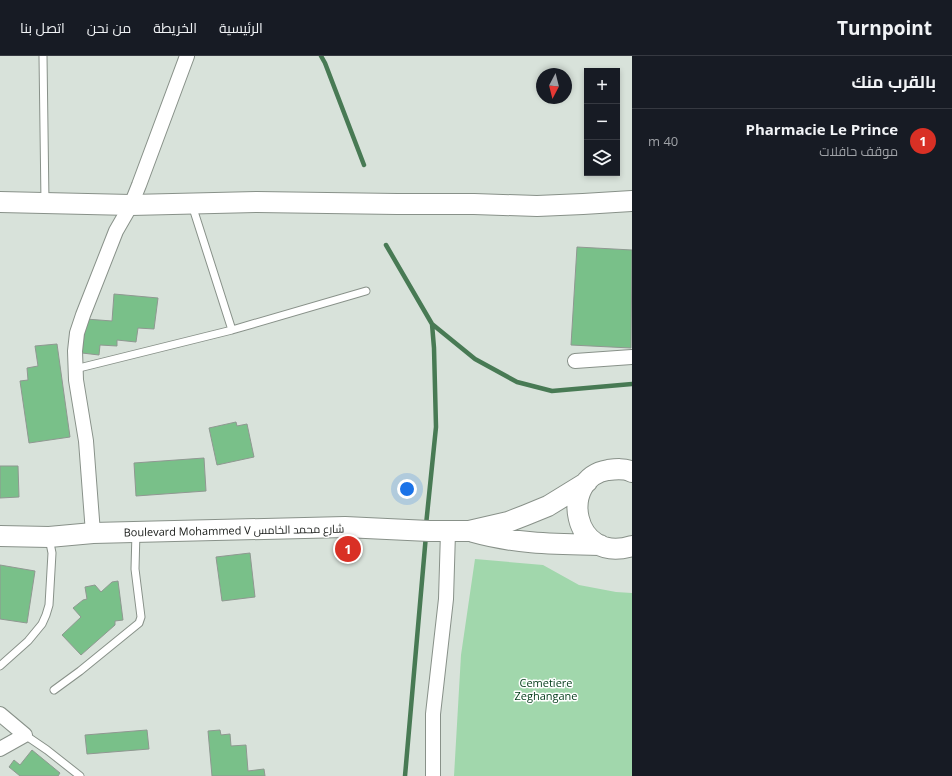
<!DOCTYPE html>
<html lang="ar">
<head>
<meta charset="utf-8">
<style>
	:root { --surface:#171b24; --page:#20242c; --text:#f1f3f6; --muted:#9ea1a6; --line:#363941; --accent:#d93025 }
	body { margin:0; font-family:"Open Sans",Cairo,sans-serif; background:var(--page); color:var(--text); direction:rtl }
	.controls { position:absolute; right:12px; top:12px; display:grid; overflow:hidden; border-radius:0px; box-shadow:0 2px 6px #0003 }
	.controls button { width:36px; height:36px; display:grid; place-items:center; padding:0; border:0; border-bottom:1px solid var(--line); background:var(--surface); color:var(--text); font:20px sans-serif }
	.compass { position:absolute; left:536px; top:12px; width:36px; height:36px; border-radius:50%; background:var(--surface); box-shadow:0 2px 6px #0003; rotate:187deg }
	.you { position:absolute; left:407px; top:433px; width:14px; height:14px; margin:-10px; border:3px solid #fff; border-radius:50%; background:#1a73e8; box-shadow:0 0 0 6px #1a73e833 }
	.badge { display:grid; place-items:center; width:26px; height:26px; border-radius:50%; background:var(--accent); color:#fff; font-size:13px; font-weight:700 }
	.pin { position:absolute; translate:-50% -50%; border:2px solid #fff; box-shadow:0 1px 4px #0006 }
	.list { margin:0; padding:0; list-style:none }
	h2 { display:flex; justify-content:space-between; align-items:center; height:52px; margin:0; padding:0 16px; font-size:17px }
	h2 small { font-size:13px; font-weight:400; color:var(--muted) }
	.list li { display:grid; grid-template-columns:26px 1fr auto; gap:12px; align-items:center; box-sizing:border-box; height:64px; padding:0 16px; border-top:1px solid var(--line) }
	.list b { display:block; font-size:15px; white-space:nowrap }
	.list p { margin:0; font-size:13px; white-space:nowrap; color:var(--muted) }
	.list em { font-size:13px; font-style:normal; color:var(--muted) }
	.icon { flex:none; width:22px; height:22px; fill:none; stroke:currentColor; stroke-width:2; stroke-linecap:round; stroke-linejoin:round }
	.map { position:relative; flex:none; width:632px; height:720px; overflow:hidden; direction:ltr }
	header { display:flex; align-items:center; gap:24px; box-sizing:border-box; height:56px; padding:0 20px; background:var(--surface); border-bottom:1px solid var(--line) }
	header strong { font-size:19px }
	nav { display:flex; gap:22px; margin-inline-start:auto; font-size:14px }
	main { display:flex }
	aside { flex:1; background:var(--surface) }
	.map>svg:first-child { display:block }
</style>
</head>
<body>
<header>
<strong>Turnpoint</strong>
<nav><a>الرئيسية</a><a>الخريطة</a><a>من نحن</a><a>اتصل بنا</a></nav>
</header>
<main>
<aside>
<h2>بالقرب منك<small></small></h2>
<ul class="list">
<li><span class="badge">1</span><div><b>Pharmacie Le Prince</b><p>موقف حافلات</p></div><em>40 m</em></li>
</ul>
</aside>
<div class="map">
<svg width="632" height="720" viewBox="0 0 632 720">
	<rect width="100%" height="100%" fill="#d8e2da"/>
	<path fill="#a1d7ac" d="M 475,503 L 543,509 L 579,529 L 616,536 L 632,537 L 632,720 L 454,720 L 461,599 Z"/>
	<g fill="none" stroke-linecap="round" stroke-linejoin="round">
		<path stroke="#487a54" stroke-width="4.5" d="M 321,0 L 325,7 L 364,109
			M 386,189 L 432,268 L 475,303 L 517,326 L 552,335 L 632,328
			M 426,469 L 436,371 L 434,292 L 432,268
			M 405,720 L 426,479"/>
	</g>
	<path fill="#79c089" stroke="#8f9891" d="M 577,191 L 632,194 L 631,292 L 571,289 Z
		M 114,238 L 158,242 L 154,273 L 138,272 L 136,286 L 117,284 L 117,290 L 100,289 L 99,299 L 82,297 L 86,263 L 112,265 Z
		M 57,288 L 70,381 L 29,387 L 20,325 L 28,324 L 27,312 L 38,310 L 35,290 Z
		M 236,366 L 237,370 L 247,368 L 254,401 L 217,409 L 209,372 Z
		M 204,402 L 206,435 L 136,440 L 134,407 Z
		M 0,410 L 18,410 L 19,441 L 0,442 Z
		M 250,497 L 255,541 L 222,545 L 216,501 Z
		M 0,509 L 35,515 L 27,567 L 0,563 Z
		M 118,525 L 123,564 L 115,565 L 115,569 L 81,599 L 62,579 L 81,561 L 73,552 L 83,544 L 87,543 L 85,531 L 95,529 L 101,536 L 112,526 Z
		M 147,674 L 149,693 L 87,698 L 85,679 Z
		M 220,674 L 221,679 L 230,678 L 231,690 L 246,689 L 248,715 L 264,713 L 265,720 L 212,720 L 208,675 Z
		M 32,694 L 60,717 L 58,720 L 20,720 L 9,711 L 14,704 L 20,709 Z"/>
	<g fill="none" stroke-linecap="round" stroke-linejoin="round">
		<defs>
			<path id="lane" d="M 43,0 L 45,146
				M 192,149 L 232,274
				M 75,313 L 232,274 L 366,235
				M 0,610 L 28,585 L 42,568 L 46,559 L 49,549 L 52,497 L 49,482
				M 54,634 L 80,615 L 139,567 L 141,561 L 135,513 L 136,476
				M 25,679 L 47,694 L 80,720"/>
			<path id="street" d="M 575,305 L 632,301
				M 93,477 L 86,385 L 76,324 L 75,295 L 77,277 L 83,259 L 116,175 L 131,149 L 139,129 L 187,0
				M 0,658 L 25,679 L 0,693
				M 433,720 L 433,658 L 446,543 L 448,476"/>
			<path id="secondary" d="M 0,146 L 131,149 L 257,146 L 397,148 L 474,148 L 537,150 L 583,148 L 632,145
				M 632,416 C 625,412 616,413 608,414 C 558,422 572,509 632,490
				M 473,476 C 515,488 557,488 600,489
				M 0,480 L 49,481 L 93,477 L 345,471 L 429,475 L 469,475 L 508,466 L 526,459 L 548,450 L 587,426"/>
		</defs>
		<use href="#lane" stroke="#889189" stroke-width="9"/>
		<use href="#street" stroke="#889189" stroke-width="16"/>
		<use href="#secondary" stroke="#889189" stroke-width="22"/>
		<use href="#lane" stroke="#fff" stroke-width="7"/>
		<use href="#street" stroke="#fff" stroke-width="14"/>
		<use href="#secondary" stroke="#fff" stroke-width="20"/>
	</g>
	<g text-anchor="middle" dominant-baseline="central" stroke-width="3" stroke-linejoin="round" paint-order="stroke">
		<g font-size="11" fill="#161916" stroke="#fff">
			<text transform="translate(234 474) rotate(-1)">Boulevard Mohammed V شارع محمد الخامس</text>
		</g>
		<g font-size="11" fill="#013a17" stroke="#fff">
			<text x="546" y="626">Cemetiere<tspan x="546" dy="13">Zeghangane</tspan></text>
		</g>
	</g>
</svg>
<div class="controls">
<button>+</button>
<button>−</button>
<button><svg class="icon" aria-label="layers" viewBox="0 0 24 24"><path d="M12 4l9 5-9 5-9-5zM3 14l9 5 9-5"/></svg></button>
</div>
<svg class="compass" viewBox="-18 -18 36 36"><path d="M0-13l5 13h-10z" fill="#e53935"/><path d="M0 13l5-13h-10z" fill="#9ea1a6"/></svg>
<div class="you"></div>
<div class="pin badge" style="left:348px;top:493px">1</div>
</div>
</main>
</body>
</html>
